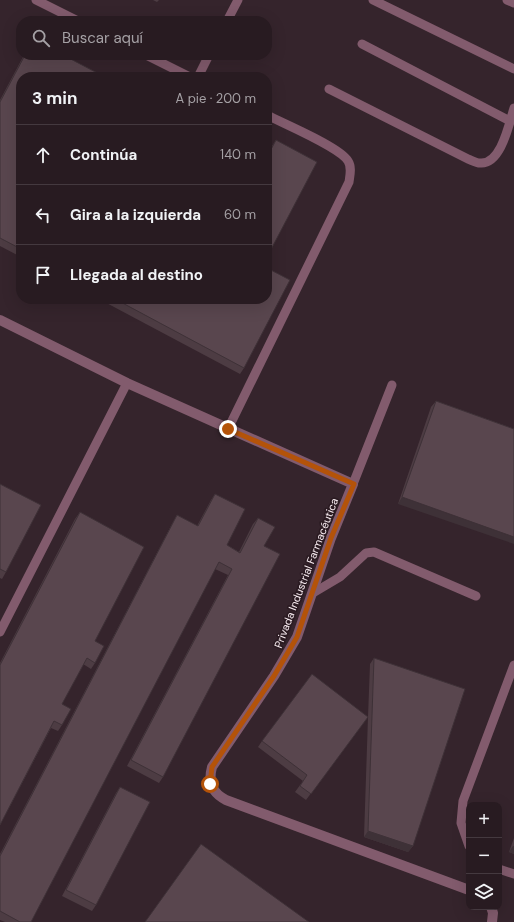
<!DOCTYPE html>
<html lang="es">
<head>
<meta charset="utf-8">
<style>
	:root { --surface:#281b21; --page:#30242a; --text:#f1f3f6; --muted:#a5a1a5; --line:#44393f }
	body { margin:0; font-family:"DM Sans",sans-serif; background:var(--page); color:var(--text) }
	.controls { position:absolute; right:12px; bottom:12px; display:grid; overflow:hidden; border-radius:8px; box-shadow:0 4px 16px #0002 }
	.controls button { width:36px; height:36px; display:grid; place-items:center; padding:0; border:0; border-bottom:1px solid var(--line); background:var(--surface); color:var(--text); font:20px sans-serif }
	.stop { position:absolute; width:12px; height:12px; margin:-9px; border:3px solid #b45309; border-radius:50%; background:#fff }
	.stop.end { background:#b45309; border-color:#fff; box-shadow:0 1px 4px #0008 }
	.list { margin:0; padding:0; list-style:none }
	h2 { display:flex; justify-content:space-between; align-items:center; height:52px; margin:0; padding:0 16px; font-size:17px }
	h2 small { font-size:13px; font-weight:400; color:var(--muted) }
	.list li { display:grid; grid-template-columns:26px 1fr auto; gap:12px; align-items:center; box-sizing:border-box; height:60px; padding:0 16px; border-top:1px solid var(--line) }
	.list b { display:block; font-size:15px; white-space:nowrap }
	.list em { font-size:13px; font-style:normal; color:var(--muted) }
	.icon { flex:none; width:22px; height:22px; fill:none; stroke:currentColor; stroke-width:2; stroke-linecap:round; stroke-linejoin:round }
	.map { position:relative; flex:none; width:514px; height:922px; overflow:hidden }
	.search { position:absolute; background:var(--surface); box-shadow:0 4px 16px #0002; left:16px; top:16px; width:256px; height:44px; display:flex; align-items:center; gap:10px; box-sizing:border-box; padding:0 14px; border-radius:16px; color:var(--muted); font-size:15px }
	.panel { position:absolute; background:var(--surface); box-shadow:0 4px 16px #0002; left:16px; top:72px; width:256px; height:232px; border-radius:16px }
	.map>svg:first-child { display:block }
</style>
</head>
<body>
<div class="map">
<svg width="514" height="922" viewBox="0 0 514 922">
	<rect width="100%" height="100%" fill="#35242c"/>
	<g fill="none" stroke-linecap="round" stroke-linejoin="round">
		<path stroke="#825b6d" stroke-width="9" d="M 36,0 L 78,21
			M 373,0 L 514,69
			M 507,0 L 514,3
			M 227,21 L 238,0
			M 362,44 L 510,121
			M 146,55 L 190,77
			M 198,77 L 209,55
			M 329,89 L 468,159 C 471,160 476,163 480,163 C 501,165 509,124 514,108
			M 228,429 L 349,182 C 350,175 352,167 348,161 C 340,147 284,124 267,115
			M 353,484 L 392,385
			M 313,593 L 340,577 L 366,553 L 374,552 L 476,596
			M 0,632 L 127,383
			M 469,846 L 461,823 L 463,801 L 514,665
			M 499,869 L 514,874"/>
		<path stroke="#825b6d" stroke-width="10" d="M 0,320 L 127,383 L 353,484 L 331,538 L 297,637 L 274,676 L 212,767 C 208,782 212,793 226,800 L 469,890
			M 491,907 L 493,913 L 492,922"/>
	</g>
	<path fill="#4d3c43" d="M 153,0 L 159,0 L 157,2 Z
		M 24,55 L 63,55 L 21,77 L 21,257 L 0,246 L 0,100 Z
		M 276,140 L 267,257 L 267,154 L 272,146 Z
		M 99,299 L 267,299 L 244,368 L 240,374 Z
		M 436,401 L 514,429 L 398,504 L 431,407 Z
		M 0,484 L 6,572 L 2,579 L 0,578 Z
		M 215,494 L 227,545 L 239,552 L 253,524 L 258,518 L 264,546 L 163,777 L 159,783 L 127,766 L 228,575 L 215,569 L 31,922 L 5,922 L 0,920 L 0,854 L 173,522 L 177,515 L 197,526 L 211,500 Z
		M 80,512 L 95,641 L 95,663 L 91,669 L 83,664 L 62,704 L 62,725 L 58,731 L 51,728 L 0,825 L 0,663 L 75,519 Z
		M 374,658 L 413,846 L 408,852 L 364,837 L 368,717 L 306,800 L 295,792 L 303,781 L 258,747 L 262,741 L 368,717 L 370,664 Z
		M 120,787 L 96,905 L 92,911 L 62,896 L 116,793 Z
		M 514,838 L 514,854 L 509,852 Z"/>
	<path fill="#3e3137" d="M 402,497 L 514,537 L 514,544 L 398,504 Z
		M 368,831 L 413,846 L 408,852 L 364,837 Z
		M 513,846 L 514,846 L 514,854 L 509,852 Z"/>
	<path fill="#59464e" stroke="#3e3137" d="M 25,55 L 63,55 L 105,77 L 21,77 L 21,249 L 0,238 L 0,102 Z
		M 276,140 L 317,162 L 267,257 L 267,157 Z
		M 267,268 L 290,280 L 244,368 L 115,299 L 267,299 Z
		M 436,401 L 514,429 L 514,537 L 402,497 Z
		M 0,484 L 41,505 L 6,572 L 0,569 Z
		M 215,494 L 245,509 L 227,545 L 240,553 L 258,518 L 275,527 L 264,546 L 280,554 L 163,777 L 131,760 L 232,569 L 219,562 L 31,922 L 20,922 L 0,911 L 0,856 L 177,515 L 198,526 Z
		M 80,512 L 144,547 L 95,641 L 104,646 L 95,663 L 87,658 L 62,704 L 71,709 L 62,725 L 54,721 L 0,825 L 0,665 Z
		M 374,658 L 465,689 L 413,846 L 368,831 Z
		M 312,674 L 368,717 L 311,794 L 300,786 L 307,775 L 262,741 Z
		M 120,787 L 150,802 L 96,905 L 66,890 Z
		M 201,844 L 309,922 L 145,922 Z"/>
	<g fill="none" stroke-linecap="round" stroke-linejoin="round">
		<path stroke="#b45309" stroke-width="5" d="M 210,784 L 212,767 L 274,676 L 297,637 L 331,538 L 354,484 L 228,429"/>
	</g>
	<g text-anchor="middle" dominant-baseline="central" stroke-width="3.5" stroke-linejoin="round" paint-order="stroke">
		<g font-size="11" fill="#f8ecf1" stroke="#2b1b22">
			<text transform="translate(306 573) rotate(-69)">Privada Industrial Farmacéutica</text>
		</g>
	</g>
</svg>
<div class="controls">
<button>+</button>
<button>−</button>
<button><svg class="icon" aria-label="layers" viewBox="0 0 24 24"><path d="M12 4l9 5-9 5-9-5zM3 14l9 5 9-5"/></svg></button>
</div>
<div class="stop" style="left:210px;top:784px"></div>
<div class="stop end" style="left:228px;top:429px"></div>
<div class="search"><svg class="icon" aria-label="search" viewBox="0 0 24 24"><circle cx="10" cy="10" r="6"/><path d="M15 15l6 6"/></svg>Buscar aquí</div>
<section class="panel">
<h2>3 min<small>A pie · 200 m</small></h2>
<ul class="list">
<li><svg class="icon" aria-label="ahead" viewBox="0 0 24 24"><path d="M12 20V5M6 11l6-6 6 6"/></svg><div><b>Continúa</b></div><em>140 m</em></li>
<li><svg class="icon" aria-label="left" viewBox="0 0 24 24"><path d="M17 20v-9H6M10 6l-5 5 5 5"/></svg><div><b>Gira a la izquierda</b></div><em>60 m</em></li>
<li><svg class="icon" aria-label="arrive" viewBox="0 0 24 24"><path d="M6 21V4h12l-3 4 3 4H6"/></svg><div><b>Llegada al destino</b></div></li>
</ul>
</section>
</div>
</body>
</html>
